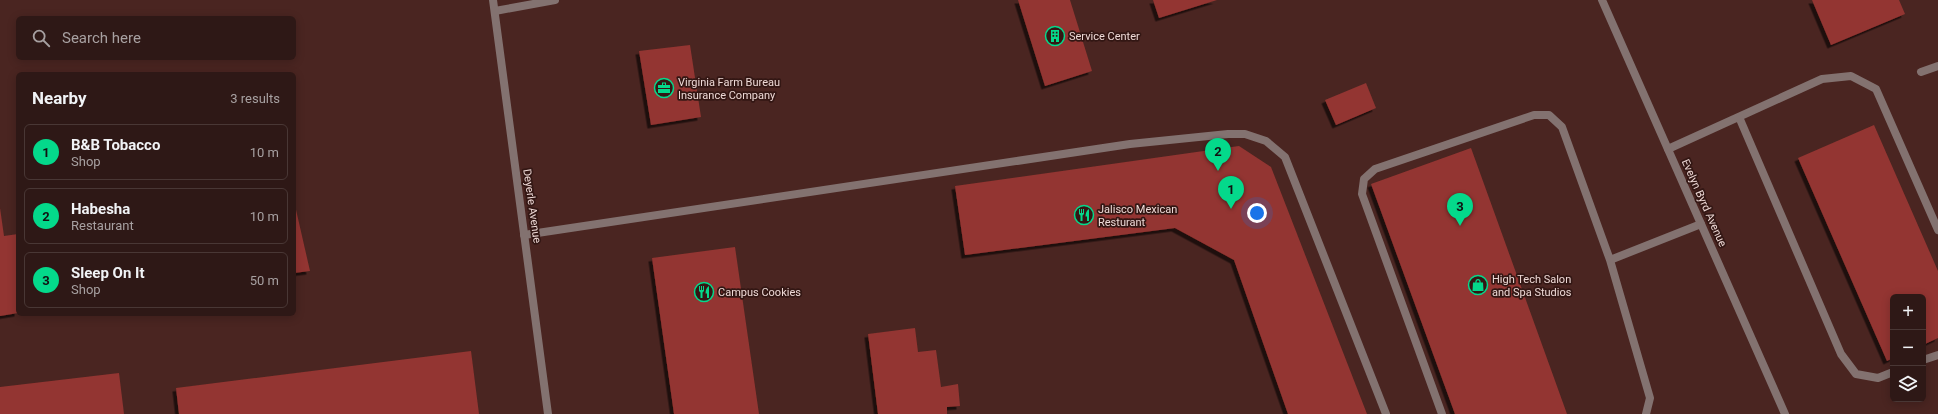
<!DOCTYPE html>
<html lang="en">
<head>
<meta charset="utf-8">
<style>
	:root { --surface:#2e1816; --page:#36211f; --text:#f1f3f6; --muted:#a7a0a1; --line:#493735; --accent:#04d98b }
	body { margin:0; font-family:Roboto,sans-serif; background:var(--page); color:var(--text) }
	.controls { position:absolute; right:12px; bottom:12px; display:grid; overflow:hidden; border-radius:6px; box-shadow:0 2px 10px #0003 }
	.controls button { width:36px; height:36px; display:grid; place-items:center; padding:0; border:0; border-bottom:1px solid var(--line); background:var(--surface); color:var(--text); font:20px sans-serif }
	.you { position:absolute; left:1257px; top:213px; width:14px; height:14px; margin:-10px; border:3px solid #fff; border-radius:50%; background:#1a73e8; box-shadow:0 0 0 6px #1a73e833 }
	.badge { display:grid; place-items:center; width:26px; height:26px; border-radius:50%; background:var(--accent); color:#111; font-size:13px; font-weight:700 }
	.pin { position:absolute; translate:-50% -33px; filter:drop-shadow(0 1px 2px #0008) }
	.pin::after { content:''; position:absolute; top:21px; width:14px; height:12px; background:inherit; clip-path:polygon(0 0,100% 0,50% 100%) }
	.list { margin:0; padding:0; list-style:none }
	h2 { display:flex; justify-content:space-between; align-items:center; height:52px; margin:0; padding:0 16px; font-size:17px }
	h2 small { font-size:13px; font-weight:400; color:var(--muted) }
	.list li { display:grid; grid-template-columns:26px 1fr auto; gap:12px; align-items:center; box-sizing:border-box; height:56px; margin:0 8px 8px; padding:0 8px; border:1px solid var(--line); border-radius:6px }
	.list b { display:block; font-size:15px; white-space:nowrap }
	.list p { margin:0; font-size:13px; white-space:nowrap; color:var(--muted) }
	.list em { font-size:13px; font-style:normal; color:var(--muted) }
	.icon { flex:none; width:22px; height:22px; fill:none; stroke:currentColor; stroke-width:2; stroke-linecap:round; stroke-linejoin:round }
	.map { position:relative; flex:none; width:1938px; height:414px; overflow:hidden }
	.search { position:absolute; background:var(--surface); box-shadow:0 2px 10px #0003; left:16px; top:16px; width:280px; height:44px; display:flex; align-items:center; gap:10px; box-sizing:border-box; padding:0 14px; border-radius:6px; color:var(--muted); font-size:15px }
	.panel { position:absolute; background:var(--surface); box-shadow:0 2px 10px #0003; left:16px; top:72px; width:280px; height:244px; border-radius:6px }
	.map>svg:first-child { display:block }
</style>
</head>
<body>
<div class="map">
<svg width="1938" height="414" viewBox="0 0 1938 414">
	<defs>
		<filter id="shadow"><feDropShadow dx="-3.5" dy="3.5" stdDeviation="0" flood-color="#0009"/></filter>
	</defs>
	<rect width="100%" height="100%" fill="#3e201e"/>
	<path fill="#4a2521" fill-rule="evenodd" d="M 0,0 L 1938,0 L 1938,414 L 0,414 ZM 18,18 L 294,18 L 294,58 L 18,58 ZM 18,74 L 294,74 L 294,314 L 18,314 ZM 1893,297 L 1923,297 L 1923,399 L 1893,399 Z"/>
	<path fill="#933531" filter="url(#shadow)" d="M 1018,0 L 1070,0 L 1092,71 L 1045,86 Z
		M 1153,0 L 1217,0 L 1159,18 Z
		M 1812,0 L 1899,0 L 1905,14 L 1831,45 Z
		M 690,45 L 701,117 L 651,125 L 639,51 Z
		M 1366,83 L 1376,108 L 1336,125 L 1325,100 Z
		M 1874,125 L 1938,271 L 1938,338 L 1923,345 L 1923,297 L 1893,297 L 1893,358 L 1887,361 L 1798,158 Z
		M 1239,146 L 1271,167 L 1367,414 L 1288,414 L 1234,260 L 1175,228 L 965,255 L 955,186 Z
		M 1471,148 L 1567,414 L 1455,414 L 1371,184 Z
		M 294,201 L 310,271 L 294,273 Z
		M 0,208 L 4,236 L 18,234 L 18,313 L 0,316 Z
		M 735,247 L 759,414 L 674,414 L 652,258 Z
		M 915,328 L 918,352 L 936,350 L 941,387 L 958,384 L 960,406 L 947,407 L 947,414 L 878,414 L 868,334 Z
		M 471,351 L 479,414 L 179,414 L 176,388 Z
		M 119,373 L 124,414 L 0,414 L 0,387 Z"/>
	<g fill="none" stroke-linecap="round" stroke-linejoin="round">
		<path stroke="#837270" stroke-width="8" d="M 495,11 L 555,0
			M 1921,72 L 1938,66
			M 1739,117 L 1841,354 L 1856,374 L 1878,378 L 1893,372
			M 1668,149 L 1822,79 L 1851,76 L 1876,89 L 1938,230
			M 524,235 L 1130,144 L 1228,134 L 1245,134 L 1266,141 L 1285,157 L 1386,414
			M 1610,260 L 1701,224
			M 1923,360 L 1938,355
			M 1442,414 L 1362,194 L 1364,179 L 1375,169 L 1534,115 L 1549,115 L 1562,127 L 1610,260 L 1650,398 L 1646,414"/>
		<path stroke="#837270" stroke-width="8" d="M 493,0 L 548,414
			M 1602,0 L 1785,414"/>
	</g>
	<defs>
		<symbol id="building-ring" viewBox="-11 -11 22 22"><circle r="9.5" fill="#331714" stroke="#04d98b" stroke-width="1.5"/><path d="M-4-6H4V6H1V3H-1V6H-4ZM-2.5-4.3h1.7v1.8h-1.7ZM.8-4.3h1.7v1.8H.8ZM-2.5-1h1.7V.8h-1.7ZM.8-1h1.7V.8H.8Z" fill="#04d98b"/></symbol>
		<symbol id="office-ring" viewBox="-11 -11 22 22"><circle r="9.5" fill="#331714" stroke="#04d98b" stroke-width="1.5"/><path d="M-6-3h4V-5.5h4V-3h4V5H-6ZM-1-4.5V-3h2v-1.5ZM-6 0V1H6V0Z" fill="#04d98b"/></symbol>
		<symbol id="restaurant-ring" viewBox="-11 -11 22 22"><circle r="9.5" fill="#331714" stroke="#04d98b" stroke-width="1.5"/><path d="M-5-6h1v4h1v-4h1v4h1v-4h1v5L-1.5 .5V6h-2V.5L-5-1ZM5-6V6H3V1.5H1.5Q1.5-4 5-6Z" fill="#04d98b"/></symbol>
		<symbol id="shop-ring" viewBox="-11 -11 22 22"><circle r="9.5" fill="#331714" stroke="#04d98b" stroke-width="1.5"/><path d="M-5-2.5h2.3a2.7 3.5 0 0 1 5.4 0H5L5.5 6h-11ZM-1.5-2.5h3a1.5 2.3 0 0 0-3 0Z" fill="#04d98b"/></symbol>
	</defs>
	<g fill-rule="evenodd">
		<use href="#building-ring" x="1044" y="25" width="22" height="22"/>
		<use href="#office-ring" x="653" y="77" width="22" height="22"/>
		<use href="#restaurant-ring" x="1073" y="204" width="22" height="22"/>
		<use href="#shop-ring" x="1467" y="274" width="22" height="22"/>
		<use href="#restaurant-ring" x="693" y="281" width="22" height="22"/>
	</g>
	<g text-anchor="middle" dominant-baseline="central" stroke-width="3.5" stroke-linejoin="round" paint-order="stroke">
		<g font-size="11" fill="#eed9d6" stroke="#331714" text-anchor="start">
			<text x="1069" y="36">Service Center</text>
			<text x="678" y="82">Virginia Farm Bureau<tspan x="678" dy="13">Insurance Company</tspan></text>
			<text x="1098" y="209">Jalisco Mexican<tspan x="1098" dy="13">Resturant</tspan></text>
			<text x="1492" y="279">High Tech Salon<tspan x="1492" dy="13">and Spa Studios</tspan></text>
			<text x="718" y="292">Campus Cookies</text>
		</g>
		<g font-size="11" fill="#eed9d6" stroke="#331714">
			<text transform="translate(1704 203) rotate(66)">Evelyn Byrd Avenue</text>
			<text transform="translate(532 206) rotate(82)">Deyerle Avenue</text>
		</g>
	</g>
</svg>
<div class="controls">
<button>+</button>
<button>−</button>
<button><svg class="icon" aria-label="layers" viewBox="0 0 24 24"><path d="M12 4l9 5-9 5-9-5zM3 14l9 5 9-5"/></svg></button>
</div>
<div class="you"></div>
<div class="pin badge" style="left:1231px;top:209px">1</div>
<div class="pin badge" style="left:1218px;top:171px">2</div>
<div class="pin badge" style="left:1460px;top:226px">3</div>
<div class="search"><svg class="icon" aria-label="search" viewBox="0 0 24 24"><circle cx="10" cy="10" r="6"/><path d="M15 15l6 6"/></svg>Search here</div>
<section class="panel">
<h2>Nearby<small>3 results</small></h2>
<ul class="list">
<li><span class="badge">1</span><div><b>B&amp;B Tobacco</b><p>Shop</p></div><em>10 m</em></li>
<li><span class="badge">2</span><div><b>Habesha</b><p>Restaurant</p></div><em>10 m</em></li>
<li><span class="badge">3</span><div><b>Sleep On It</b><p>Shop</p></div><em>50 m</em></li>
</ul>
</section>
</div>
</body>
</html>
